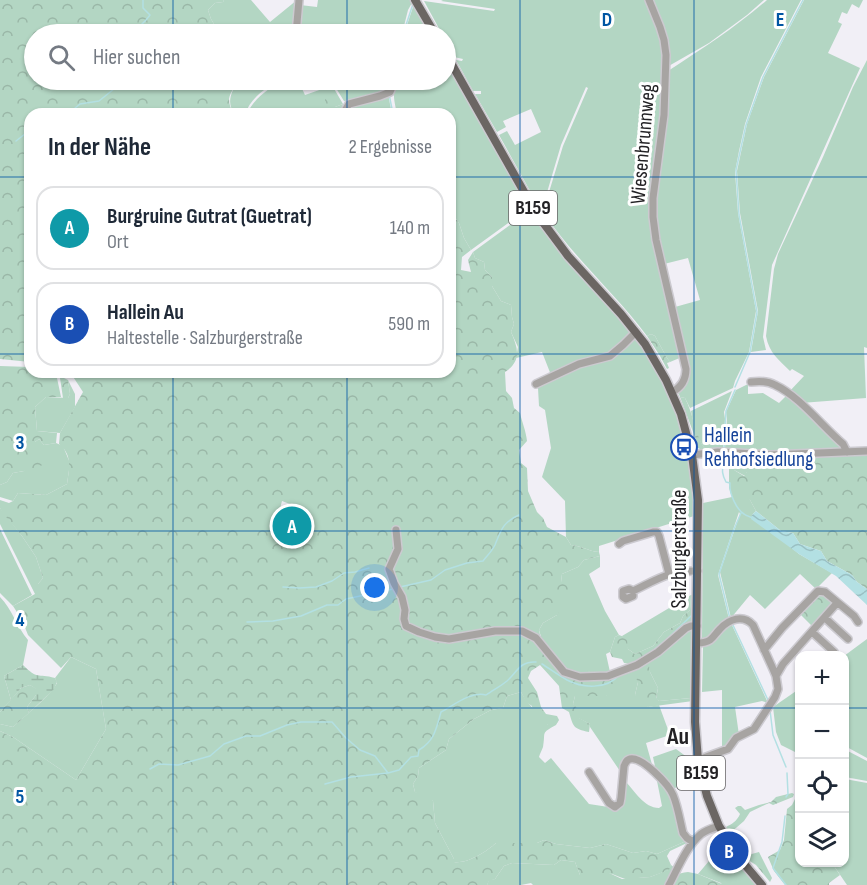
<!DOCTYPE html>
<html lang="de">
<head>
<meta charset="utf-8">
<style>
	:root { --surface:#fff; --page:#f2f2f3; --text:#1f2937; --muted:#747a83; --line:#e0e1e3; --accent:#2563eb }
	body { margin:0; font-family:"Sofia Sans Condensed",sans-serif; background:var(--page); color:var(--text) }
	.controls { position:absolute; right:18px; bottom:18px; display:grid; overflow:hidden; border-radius:12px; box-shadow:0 2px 4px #0004 }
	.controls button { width:54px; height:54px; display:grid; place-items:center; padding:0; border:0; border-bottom:2px solid var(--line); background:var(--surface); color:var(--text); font:30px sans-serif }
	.you { position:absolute; left:375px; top:588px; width:21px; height:21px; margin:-15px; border:4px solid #fff; border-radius:50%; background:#1a73e8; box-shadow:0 0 0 9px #1a73e833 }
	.badge { display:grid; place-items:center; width:39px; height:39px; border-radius:50%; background:var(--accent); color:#fff; font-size:20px; font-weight:700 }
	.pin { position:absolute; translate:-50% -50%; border:3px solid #fff; box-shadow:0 2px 6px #0006 }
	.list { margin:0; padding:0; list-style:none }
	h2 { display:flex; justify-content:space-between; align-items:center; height:78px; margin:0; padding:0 24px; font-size:26px }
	h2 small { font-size:20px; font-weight:400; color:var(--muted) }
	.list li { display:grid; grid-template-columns:39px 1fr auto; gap:18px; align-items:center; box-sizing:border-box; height:84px; margin:0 12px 12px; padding:0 12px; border:2px solid var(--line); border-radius:18px }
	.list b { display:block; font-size:22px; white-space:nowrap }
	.list p { margin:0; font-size:20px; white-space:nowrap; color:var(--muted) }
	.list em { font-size:20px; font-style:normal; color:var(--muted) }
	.icon { flex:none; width:33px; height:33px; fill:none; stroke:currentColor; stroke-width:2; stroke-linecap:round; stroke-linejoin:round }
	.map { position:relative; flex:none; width:867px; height:885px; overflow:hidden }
	.search { position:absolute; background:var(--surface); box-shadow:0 2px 4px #0004; left:24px; top:24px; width:432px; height:66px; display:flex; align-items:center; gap:15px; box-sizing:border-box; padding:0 21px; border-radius:33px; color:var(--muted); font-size:22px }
	.panel { position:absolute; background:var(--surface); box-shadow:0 2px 4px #0004; left:24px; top:108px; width:432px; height:270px; border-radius:18px }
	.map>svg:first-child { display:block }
</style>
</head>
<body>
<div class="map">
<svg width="867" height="885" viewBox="0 0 867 885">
	<defs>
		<pattern id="forest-crowns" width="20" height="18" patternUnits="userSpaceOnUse" patternTransform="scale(1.5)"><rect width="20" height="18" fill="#b3d6c3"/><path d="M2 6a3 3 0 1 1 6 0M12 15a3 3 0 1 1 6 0" fill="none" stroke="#9ab7a7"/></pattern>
		<pattern id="wetland-marsh" width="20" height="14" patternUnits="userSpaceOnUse" patternTransform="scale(1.5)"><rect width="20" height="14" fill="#b3d6c3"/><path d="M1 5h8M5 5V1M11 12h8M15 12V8" fill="none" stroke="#9ab7a7"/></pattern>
		<pattern id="water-waves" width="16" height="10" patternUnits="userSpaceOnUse" patternTransform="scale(1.5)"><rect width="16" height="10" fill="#b3e0e3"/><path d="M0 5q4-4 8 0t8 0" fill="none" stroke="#9ac0c3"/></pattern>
	</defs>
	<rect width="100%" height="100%" fill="#f1eff6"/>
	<path fill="#b3d6c3" d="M 224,0 L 251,0 L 270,22 L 297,0 L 295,34 L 220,34 L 211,19 L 208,10 L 215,3 L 223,2 Z
		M 318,0 L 412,0 L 413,1 L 408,10 L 402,34 L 298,34 L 300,5 L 317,7 Z
		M 443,0 L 648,0 L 658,25 L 664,53 L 664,103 L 651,201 L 682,357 L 670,362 L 667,358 L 655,336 L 651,334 L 647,336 C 615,293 573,257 543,212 L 563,146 L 588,88 L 586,87 L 561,145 L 543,206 L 541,208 L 539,207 L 499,135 L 507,131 L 515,145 L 541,132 L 531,109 L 503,121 L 506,127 L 497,132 L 475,94 L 481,94 L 481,91 L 473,91 L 456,60 L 462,61 L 463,59 L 454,57 L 446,41 L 446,34 L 442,34 L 424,1 L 494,11 L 495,9 L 441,1 Z
		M 651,0 L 764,0 L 747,15 L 709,43 L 667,67 Z
		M 767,0 L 801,0 L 761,77 L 745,124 L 739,151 L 735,172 L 738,213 L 756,311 L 749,352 L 735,381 L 733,388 L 690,408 L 685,398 L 680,397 L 678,392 L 686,379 L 680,333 L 675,307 L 700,300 L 688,258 L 664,264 L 654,217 L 668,71 C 702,49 736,27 767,0 Z
		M 804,0 L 863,0 L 859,8 L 852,4 L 847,14 L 842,12 L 838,22 L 842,24 L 828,53 L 860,68 L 772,265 L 763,337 L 766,350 L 751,352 L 758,311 L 740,213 L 737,171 L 747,124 L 764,77 Z
		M 415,4 L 432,34 L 404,34 L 413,7 Z
		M 446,59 L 528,205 L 526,210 L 471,250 L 464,238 L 459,223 L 450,210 L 450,114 L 397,114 C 394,99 392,94 397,80 L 446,80 Z
		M 867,60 L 867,348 L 864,347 L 866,398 L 801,403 L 788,393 L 804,376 L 792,369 L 790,371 C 779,360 769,353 766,336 L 774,269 L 778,254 L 823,157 L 853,87 Z
		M 229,80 L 280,80 C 265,88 251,98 245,114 L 234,114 C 229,105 229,99 233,90 Z
		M 285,80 L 298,80 L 305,95 L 325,88 L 326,97 L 335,107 L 343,104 L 341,114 L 247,114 C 255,97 269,88 285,80 Z
		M 331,80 L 390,80 L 388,91 L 348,102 L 344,101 Z
		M 388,94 L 392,114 L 344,114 L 348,107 Z
		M 528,212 L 532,213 L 631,330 L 631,333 L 609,355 L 551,375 L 542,352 L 516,358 L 518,347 L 511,332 L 514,324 L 512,317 L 511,305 L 501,301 L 492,286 L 492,277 L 485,270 L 484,262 L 475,258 L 473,252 Z
		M 634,337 L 637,337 L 657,369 L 679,416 L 682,430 L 681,443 L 684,453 L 691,466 L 694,516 L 599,546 L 599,552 C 587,551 583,546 571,545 L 566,537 L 565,501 L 542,477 L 551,448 L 545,410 L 539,406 L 538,388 L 542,383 L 578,366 L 599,361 Z
		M 68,380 L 75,394 L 75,407 L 60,433 L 37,431 L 35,407 L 46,397 L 68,398 L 70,394 Z
		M 748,384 L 748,394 L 763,393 L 779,403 L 787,395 L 796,401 L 842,446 L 841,450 L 769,452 L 725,449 L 727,419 L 726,412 L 736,390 Z
		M 732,391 L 724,412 L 725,419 L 723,448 L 705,449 C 697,438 693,425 691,411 Z
		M 39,439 L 44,445 L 56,443 L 63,446 L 70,463 L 67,484 L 46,495 L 18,493 L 13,501 L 0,497 L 0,485 L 7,482 L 13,473 L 24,471 L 35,442 Z
		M 732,460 L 740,460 L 737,463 L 747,473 L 747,477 L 734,470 L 756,511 L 752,515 L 799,554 L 832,573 L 816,589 L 800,574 L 765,609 L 750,595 L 731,618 L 720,572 L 740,514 L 739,512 L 718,575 L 729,619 C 722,626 713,639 702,638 L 703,503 L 732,497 L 729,488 L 729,464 Z
		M 0,508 L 22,536 L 36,557 L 43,578 L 38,584 L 30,584 L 0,524 Z
		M 0,529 L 32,595 L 13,606 L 0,593 Z
		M 600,556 L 600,567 L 589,574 L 605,611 L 619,635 L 615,637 L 610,652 L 606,654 L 610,672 C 595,674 582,670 568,670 C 555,659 543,647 539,630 L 543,623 L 557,615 L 562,574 L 578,567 L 584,560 Z
		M 691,595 L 690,610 L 683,616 L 680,623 L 664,632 L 653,646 L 635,654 L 628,649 L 622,636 Z
		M 0,597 C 12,609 17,627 28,640 L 23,665 L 4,676 L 11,700 L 0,712 Z
		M 731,623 L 768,703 L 762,701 L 735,707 L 739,735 L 722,749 L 722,690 L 702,692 L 703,646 L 716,640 L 722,629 Z
		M 694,628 L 691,698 L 659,701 L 656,699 L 658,688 L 645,662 L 685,630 Z
		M 867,639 L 867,758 L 845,746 L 844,656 Z
		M 71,657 L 96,669 L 106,729 L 76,780 L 13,737 L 0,731 L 0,724 L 13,727 C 24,717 51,695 57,683 L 55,678 Z
		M 637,668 L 638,682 L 635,695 L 648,707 L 659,705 L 670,735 L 646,743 L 653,768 L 630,757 L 622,774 L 590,727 L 590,724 L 578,718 L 573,704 L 575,696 L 606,696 L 625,672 Z
		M 799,689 L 799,754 L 781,745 L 776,732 L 773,707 Z
		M 521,692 C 527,704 539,714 548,725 L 556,725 C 540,734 546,731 543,747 C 542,750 540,753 539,757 L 545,763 L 551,758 L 589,804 L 615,808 L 625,781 C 635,791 644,808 659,808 L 662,806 L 656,776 L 671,794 L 686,841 L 657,854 L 646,851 L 633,853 L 606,844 L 590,848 L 556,844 L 544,840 L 537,843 L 496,843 C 486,852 467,864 454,862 L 454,859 L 435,823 L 433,801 L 415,792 L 413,784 L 418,776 L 419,768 L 446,750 L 449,739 L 474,719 L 491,710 L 503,708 L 507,696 Z
		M 676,749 L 695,763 L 699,781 L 671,789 L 656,771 L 653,757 Z
		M 844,749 L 867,761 L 867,781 L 845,777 Z
		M 845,779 L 867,783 L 867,885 L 847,885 L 832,863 L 844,862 Z
		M 720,848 L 728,857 L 742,867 L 759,885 L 722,885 L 721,883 L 698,874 Z
		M 561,860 L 575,862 L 580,875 L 607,872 L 622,879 L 650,877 L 668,870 L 671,865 L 675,868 L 665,885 L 533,885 L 531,883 L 521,885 L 487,885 L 489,880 L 495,879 L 504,866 L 512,863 L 554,865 Z"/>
	<path fill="url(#forest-crowns)" fill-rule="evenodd" d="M 0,0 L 224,0 L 223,2 L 215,3 L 208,10 L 211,19 L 220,34 L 34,34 L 34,80 L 229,80 C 237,89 231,89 229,99 C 229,104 231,110 234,114 L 30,114 L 30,362 L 0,359 Z
		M 322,80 L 329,80 L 343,104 L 335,107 L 331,111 L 325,107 L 325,88 Z
		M 450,210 L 459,223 L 464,238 L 471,250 L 462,257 L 461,270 L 471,272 L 468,260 L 473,252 L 475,258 L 484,262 L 485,270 L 492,277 L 492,286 L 501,301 L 511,305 L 512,317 L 514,324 L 511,332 C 518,348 522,361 505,372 L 506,391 L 512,398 L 514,408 L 520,413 C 522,422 526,431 527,441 L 519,450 L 521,463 L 527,468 L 528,491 L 537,512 L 543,518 L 547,527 L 566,537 L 571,545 C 583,546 587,551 599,552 L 600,556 L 584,560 L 578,567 L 562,574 L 561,582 L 570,585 L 572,590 L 557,615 L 543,623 L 539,630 L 541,640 L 550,646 L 555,659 L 568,670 L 585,670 L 596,674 L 625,672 L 628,678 L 623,682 L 621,691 L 606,696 L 575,696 L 573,704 L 579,710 L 579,718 L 590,724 L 589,732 C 573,729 573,726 569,712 L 562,708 L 559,686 L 540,665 L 531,671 L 528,678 L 537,692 L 541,707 L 546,714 L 557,716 L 559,720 L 556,725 L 548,725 L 533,717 L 532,706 L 526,702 L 521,692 L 507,696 L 503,708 L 491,710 L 474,719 L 449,739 L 446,750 L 419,768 L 418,776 L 413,784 L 415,792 L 426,793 L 433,801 L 435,823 L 454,859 L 454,862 C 467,864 486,852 496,843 L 537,843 L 544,840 L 556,844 L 590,848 L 606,844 L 633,853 L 646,851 L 657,854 L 686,841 L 687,843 L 670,851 L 667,856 L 671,865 L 669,870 L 650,877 L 638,878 L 634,881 C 612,877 611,867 589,879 L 580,875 L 575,862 L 561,860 L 554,865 L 512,863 L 504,866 L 495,879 L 489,881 L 487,885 L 0,885 L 0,731 L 13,737 L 76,780 L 106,729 L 96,669 L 71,657 L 61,668 L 28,635 L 22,620 L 13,606 L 35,594 L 30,584 L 38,584 L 43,578 L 36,557 L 22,536 L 2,512 L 0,508 L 0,500 L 9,503 L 13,501 L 18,493 L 46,495 L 67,484 C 69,469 73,455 59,444 L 60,433 L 83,392 L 70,372 L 450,372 ZM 282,501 L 295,506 L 301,522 L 296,549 L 291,549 C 281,535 277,517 282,501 Z
		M 651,334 L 655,336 L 667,358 L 670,362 L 667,363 L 669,368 L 667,369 L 660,356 L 647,336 Z
		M 0,366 L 30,367 L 30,372 L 50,372 L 57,378 L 61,397 L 46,397 L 35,407 L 37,431 L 57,433 L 56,443 L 44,445 L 39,439 L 35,442 L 43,465 L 24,471 L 13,473 L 7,482 L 0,485 Z
		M 60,378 L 64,378 L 68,380 L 70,394 L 68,398 L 63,398 Z
		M 680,397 L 685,398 C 694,415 694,433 705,449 L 702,450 L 698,448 L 695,437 Z
		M 867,454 L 867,589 L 857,582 L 852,575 L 827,561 L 821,551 L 800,544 L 793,533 L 781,531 L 756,511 L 750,500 L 741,494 L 732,473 L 734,470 L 744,476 L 747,476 L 747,473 L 738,468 L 737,463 L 743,457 L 806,457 Z
		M 818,593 L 824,593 L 835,603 L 812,626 L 799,613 Z
		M 691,595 L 692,595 L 692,623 L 684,625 L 664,643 L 645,657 L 631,664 L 624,663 L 622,659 L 612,657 L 610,652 L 615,637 L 619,635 L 627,638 L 628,649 L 635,654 L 653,646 L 664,632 L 680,623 L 683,616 L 690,610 Z
		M 645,662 L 649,666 L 650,672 L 658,688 L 656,698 L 659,701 L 691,698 L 693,701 L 648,707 L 637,704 L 635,695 L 638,682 L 635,676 L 637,668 Z
		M 30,685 L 37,689 L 36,695 L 27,707 L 29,713 L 13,727 L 0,724 L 0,712 L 21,688 Z
		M 792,793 L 794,794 L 793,797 L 773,805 L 769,803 L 750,812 L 744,821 L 729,834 L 726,827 C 732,824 737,821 740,814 L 735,808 L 738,806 L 741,806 L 745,810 L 759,805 L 771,802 L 776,797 Z
		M 796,797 L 796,810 L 799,815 L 800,862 L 832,863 L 840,875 L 829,883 L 829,885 L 785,885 L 774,871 L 768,857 L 780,850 L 784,840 L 787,809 L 792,805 Z
		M 759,852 L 772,878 L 770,882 L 756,865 L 745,858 L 748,855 Z
		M 688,872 L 698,874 L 722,884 L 722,885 L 665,885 C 671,877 678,873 688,872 Z"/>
	<path fill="url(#wetland-marsh)" d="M 23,665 C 38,680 37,673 55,678 L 57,682 L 54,689 L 29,713 L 27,707 L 36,695 L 36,689 L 30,685 L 21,688 L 11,700 L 4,676 Z"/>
	<path fill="url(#water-waves)" d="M 756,511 L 781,531 L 793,533 L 800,544 L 821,551 L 827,561 L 852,575 L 857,582 L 867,589 L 867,605 L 836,576 L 799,554 L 751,519 L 752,515 Z"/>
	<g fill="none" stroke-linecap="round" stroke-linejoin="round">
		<path stroke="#b3e0e3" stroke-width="1.5" d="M 134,34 L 134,32 L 146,20 L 150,15 L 143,8 L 143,0
			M 403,34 L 413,4
			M 389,94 L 393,114
			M 65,114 L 69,113 L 80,104 L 99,101 L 125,80
			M 16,141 L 30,130
			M 735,387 L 750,352 L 757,312 L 739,215 L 736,170 L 746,125 L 763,77 L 803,0
			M 724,449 L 726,411 L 735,390
			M 723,455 C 725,467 719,469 726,482 L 730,483 C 729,493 736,509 744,514 C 746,516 751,517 753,518
			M 283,587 L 299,588 L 316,587 L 332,581 L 344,573 L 355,572 L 369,568
			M 400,587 L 431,580 L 445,570 L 467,563 L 483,561 C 487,556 492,551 495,545 C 501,530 503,522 519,515
			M 730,619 L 719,574 L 734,529 L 741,513
			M 247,622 L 273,621 L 301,616 L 327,605 L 338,605 L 346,599 L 393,589
			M 732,623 L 768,700
			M 650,653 L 667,639 L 691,616
			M 542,664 C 550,669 558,675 567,680 C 582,688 607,690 619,675
			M 625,666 L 641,659
			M 770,710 L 773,735 L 786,767
			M 150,769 L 159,764 L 178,765 L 210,756 L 224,744 L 246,736 L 260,736 L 287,725 L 301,722 L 332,722 L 346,738 L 360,750 L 375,756 L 388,773
			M 325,784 L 351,777 L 388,773 L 399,770 L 411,757 L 418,756 L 419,750 C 435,740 436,729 441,712 C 454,705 471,691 486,695 C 493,690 501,686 507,681 C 517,672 520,661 536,662
			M 786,797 L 788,794 L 787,773
			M 785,816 L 782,842 L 773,868 L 786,885"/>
		<defs>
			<path id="minor" d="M 649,0 L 660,27 L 664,40 L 666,55 L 664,115 L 653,198 L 653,217 L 656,240 L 686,369 C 686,379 682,387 672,392
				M 296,34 L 299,0
				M 343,114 L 349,104 L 380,96 L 390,92 L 395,80
				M 751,382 C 759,381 768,381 775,385 C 799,396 822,426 843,444 L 847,452
				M 536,384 L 579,364 L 610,356 L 623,345 L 636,332
				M 692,455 L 718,452 L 771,455 L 867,451
				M 396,530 L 398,549 L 389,569 L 394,583 L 402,597 L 405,610 L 404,619 L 406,626 L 419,632 L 435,637 L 449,639 L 495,631 L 522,631 L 536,638 L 564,672 L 580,677 L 608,676 L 637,665 L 658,652 L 686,628 L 691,626 L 697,626
				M 619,544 L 623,541 L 653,532 L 657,532 L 659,536 L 669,574
				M 633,591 L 633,596 L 626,599 L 623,597 L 623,591 L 629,589 L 633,591 C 658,579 670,570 698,571
				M 825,618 L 848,639
				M 812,632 L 834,652
				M 696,643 C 701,643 706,643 710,640 C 714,637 716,633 720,629 C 729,619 743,614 753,625 L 773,669 L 776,676 L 778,689 L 775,697 L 754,729 L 736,738 L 728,749 L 698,760
				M 764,650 L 782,628 L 818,591 L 825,592 L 854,616 L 858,622
				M 776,676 L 783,664 L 837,603
				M 589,772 L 609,803 L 615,807 L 620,803 L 621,798 L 624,766 C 626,762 626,760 630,759 C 642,756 669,785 673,795 C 678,807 680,821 683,833 L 687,838 L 693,842
				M 669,885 C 678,868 686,847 701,834 C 706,830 713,828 719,826"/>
			<path id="major" d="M 415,0 L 435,34
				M 446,54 L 536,213 L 568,256 L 621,314 L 645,344 L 666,380 L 681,414 L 692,455 L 698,500 L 695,722 L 698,760 L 707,796 L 719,826 L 740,859 L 762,885"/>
		</defs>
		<use href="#minor" stroke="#cccad0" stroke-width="10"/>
		<use href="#major" stroke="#cccad0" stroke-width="11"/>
		<use href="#minor" stroke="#a7a4a2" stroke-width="7"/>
		<use href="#major" stroke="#6b6663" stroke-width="8"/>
	</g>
	<path fill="none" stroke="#0055a3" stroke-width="1.5" stroke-opacity="0.55" d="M 173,0 L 173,34M 347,0 L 347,34M 520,0 L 520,885M 694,0 L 694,885M 173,80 L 173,114M 347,80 L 347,114M 0,177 L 30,177M 450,177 L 867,177M 0,354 L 30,354M 450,354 L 867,354M 173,372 L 173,885M 347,372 L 347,885M 0,531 L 867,531M 0,708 L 800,708M 844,708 L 867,708"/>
	<defs>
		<symbol id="bus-ring" viewBox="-11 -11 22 22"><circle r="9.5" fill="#fff" stroke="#1a4fb4" stroke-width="1.5"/><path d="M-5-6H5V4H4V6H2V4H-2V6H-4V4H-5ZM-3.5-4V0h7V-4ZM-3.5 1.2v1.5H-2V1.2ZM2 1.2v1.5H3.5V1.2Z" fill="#1a4fb4"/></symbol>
	</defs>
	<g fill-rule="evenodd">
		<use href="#bus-ring" x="669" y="432" width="30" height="30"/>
	</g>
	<g text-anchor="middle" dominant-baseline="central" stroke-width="6" stroke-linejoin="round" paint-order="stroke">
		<g fill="#fff" stroke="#656466" stroke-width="1.5">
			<rect x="509" y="191" width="48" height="34" rx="4.5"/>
			<rect x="677" y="756" width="48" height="34" rx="4.5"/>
		</g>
		<g font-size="20" font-weight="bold" fill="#232225">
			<text x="533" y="208">B159</text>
			<text x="701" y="773">B159</text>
		</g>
		<g font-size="21" fill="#232225" stroke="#fff">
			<text transform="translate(643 144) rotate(-85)">Wiesenbrunnweg</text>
			<text transform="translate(679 549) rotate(-90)">Salzburgerstraße</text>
		</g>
		<g font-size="21" fill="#164399" stroke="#fff" text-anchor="start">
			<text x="704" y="435">Hallein<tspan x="704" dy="24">Rehhofsiedlung</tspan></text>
		</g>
		<g font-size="24" font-weight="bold" fill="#232225" stroke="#fff">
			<text x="678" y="736">Au</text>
		</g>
	</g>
	<g font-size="20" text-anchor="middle" font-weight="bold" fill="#0055a3" stroke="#fff" stroke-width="6" stroke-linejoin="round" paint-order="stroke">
		<text x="607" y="26">D</text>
		<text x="780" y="26">E</text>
		<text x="20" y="449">3</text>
		<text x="20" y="626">4</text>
		<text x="20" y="803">5</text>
	</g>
</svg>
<div class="controls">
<button>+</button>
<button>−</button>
<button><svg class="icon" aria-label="locate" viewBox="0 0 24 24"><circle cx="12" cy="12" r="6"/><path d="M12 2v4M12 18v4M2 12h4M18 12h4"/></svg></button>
<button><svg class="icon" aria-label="layers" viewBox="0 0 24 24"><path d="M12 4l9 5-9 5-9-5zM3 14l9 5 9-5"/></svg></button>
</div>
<div class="you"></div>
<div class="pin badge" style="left:292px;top:526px;background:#0f9aa8">A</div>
<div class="pin badge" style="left:729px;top:851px;background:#1a4fb4">B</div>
<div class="search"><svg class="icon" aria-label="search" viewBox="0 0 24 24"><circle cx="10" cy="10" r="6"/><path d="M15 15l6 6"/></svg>Hier suchen</div>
<section class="panel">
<h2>In der Nähe<small>2 Ergebnisse</small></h2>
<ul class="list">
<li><span class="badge" style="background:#0f9aa8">A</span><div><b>Burgruine Gutrat (Guetrat)</b><p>Ort</p></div><em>140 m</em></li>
<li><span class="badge" style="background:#1a4fb4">B</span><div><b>Hallein Au</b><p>Haltestelle · Salzburgerstraße</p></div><em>590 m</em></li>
</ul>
</section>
</div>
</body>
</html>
